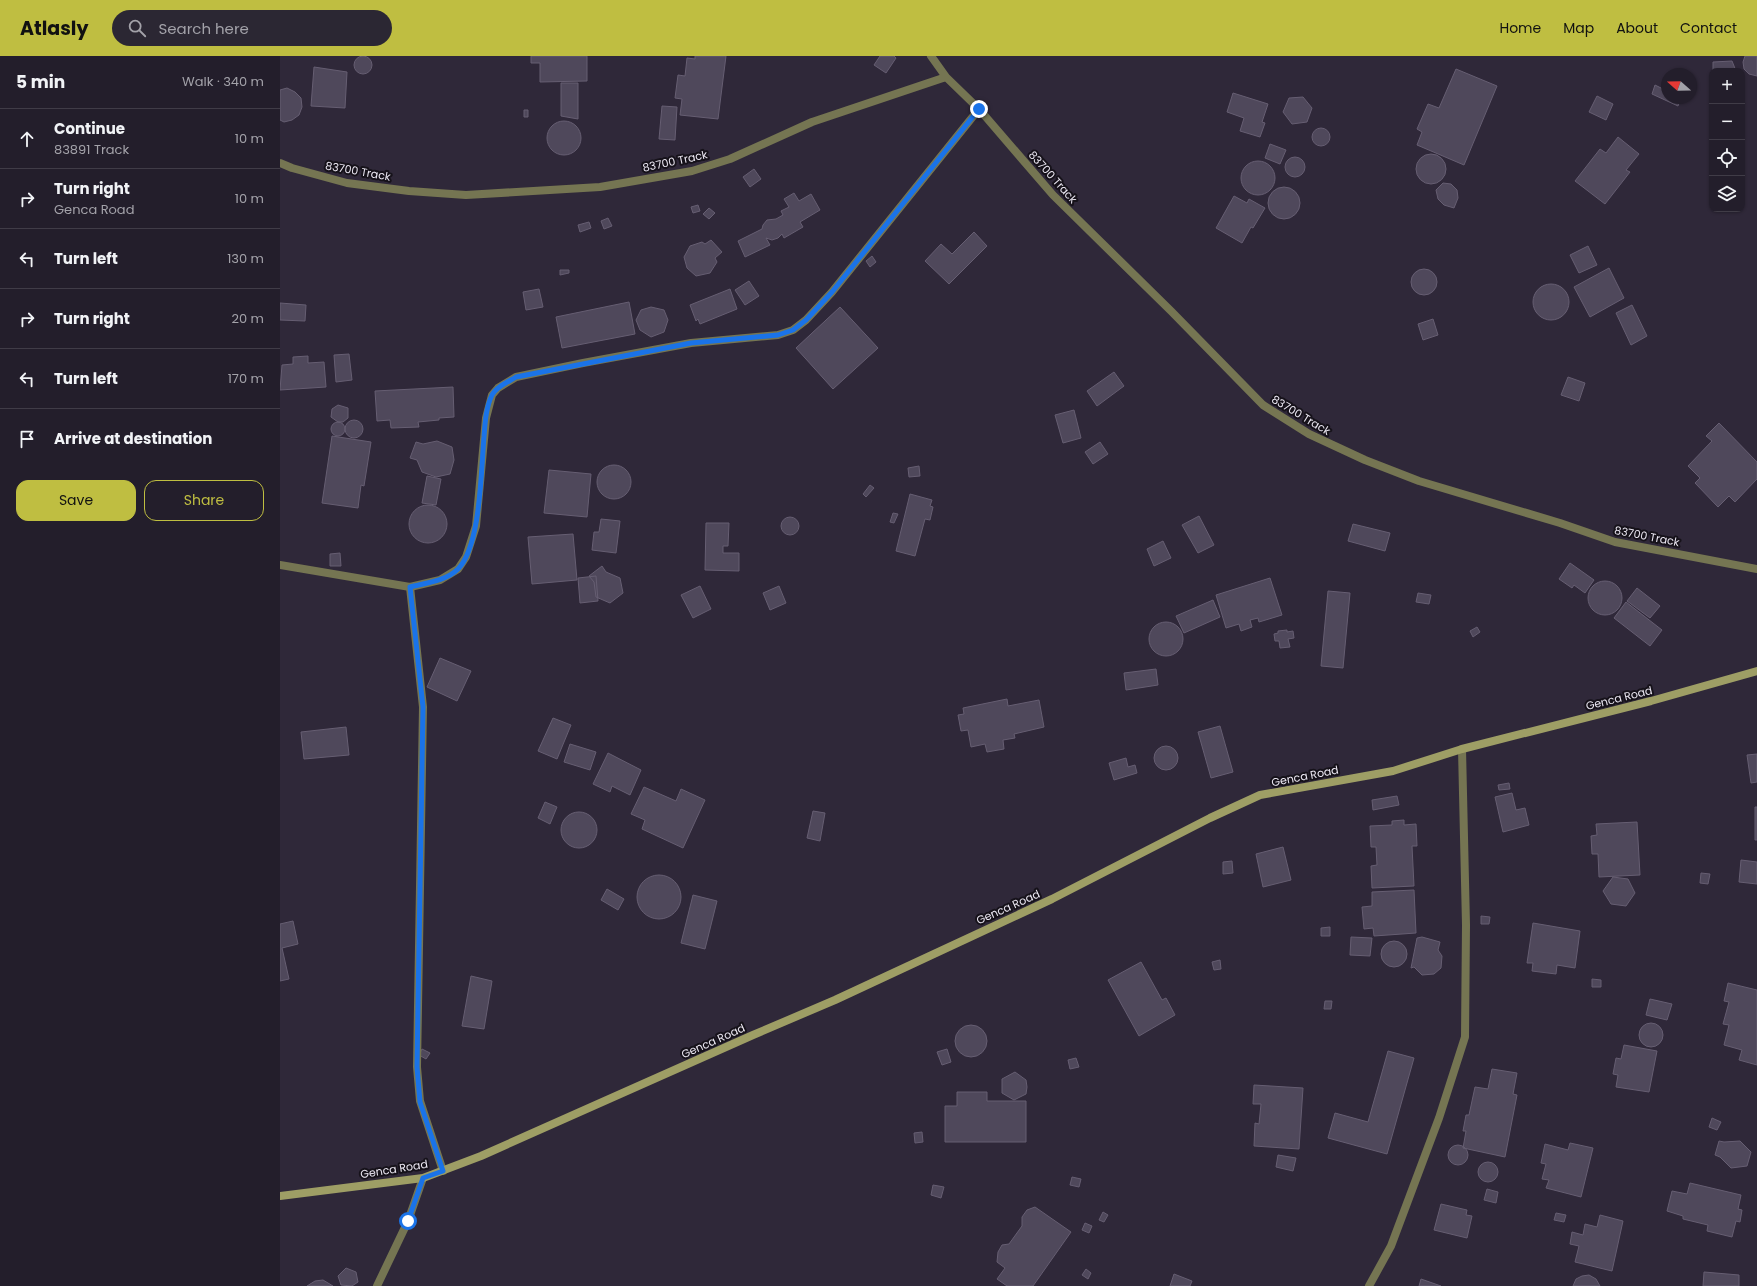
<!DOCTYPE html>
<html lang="en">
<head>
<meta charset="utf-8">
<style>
	:root { --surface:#231e2b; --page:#2b2733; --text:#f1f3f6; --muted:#a3a2a9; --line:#403c47; --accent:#bfbe41 }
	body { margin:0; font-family:Poppins,sans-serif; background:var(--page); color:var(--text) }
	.controls { position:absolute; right:12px; top:12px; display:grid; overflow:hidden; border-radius:8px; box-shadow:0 1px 3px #0004 }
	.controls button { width:36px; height:36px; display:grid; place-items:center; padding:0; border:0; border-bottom:1px solid var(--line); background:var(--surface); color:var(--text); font:20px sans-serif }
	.compass { position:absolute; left:1381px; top:12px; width:36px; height:36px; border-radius:50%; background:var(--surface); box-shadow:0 1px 3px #0004; rotate:290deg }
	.stop { position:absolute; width:12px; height:12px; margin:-9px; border:3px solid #1a73e8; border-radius:50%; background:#fff }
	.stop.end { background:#1a73e8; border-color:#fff; box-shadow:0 1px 4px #0008 }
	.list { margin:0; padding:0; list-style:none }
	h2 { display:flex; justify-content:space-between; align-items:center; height:52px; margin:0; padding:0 16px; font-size:17px }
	h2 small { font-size:13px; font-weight:400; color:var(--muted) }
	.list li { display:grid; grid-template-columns:26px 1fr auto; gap:12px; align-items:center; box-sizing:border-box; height:60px; padding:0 16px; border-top:1px solid var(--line) }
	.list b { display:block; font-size:15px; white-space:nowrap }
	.list p { margin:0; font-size:13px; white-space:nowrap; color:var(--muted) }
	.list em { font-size:13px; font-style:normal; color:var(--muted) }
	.actions { display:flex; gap:8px; padding:12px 16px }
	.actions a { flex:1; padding:9px 0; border:1px solid var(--accent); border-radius:12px; text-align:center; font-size:14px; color:var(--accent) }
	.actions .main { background:var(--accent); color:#111 }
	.icon { flex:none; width:22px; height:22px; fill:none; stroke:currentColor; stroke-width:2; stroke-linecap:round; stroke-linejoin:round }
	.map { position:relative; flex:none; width:1477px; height:1230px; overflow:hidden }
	header { display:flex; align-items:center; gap:24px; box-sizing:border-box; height:56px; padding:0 20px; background:var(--accent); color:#111 }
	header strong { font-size:19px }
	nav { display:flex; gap:22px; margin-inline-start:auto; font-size:14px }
	.search { width:280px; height:36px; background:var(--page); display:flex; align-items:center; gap:10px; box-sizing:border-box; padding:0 14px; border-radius:22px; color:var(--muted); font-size:15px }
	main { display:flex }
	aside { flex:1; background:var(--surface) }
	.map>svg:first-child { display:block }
</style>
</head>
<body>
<header>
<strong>Atlasly</strong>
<div class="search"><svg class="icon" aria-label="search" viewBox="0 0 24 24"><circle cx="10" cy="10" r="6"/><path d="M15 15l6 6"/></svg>Search here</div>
<nav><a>Home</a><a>Map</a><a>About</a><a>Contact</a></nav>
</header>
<main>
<aside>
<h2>5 min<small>Walk · 340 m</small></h2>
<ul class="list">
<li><svg class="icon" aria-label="ahead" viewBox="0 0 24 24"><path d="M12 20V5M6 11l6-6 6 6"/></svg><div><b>Continue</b><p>83891 Track</p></div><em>10 m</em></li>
<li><svg class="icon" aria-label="right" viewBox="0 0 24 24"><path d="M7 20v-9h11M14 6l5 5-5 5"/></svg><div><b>Turn right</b><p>Genca Road</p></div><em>10 m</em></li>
<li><svg class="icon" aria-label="left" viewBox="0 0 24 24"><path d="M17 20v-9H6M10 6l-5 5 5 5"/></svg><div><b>Turn left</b></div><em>130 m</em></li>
<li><svg class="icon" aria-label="right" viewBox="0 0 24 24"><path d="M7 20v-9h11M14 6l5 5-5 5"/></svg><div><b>Turn right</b></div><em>20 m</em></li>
<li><svg class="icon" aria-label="left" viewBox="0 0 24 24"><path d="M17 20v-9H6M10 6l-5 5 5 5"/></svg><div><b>Turn left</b></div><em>170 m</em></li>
<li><svg class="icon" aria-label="arrive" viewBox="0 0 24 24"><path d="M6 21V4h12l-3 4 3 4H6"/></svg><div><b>Arrive at destination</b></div></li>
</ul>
<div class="actions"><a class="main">Save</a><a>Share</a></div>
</aside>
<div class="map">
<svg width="1477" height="1230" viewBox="0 0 1477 1230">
	<rect width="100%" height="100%" fill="#2f2839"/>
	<path fill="#4f485b" stroke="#665e72" d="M74 9a9 9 0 1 1 18 0a9 9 0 1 1-18 0Z
		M 251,0 L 307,0 L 307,25 L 260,26 L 260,7 L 251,7 Z
		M 415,0 L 446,0 L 438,63 L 400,59 L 402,43 L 395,42 L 398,19 L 405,20 L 407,2 L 415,3 Z
		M 600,0 L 614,0 L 616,2 L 606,17 L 594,9 Z
		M 1465,0 L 1477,0 L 1477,20 L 1469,18 L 1464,13 L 1463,6 Z
		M 1452,5 L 1456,15 L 1433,15 L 1433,6 Z
		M 34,11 L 67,16 L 65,52 L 31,50 Z
		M 1176,13 L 1217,30 L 1184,109 L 1137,89 L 1142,76 L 1137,73 L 1148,48 L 1159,52 Z
		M 281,27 L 298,27 L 298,63 L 281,60 Z
		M 1375,29 L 1387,35 L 1387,42 L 1401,42 L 1398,50 L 1372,38 Z
		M 7,32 L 15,36 L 21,42 L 22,51 L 19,59 L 12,64 L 4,66 L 0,64 L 0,34 Z
		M 953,37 L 988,48 L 982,66 L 985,67 L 980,81 L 960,75 L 964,62 L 947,56 Z
		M 1317,40 L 1333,48 L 1326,64 L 1309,56 Z
		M 1023,41 L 1032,52 L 1027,66 L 1012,68 L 1003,56 L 1009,42 Z
		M 382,50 L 397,51 L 395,84 L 379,83 Z
		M 244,54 L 248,54 L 248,61 L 244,61 Z
		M267 82a17 17 0 1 1 34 0a17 17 0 1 1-34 0Z
		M1032 81a9 9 0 1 1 18 0a9 9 0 1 1-18 0Z
		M 1338,81 L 1359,98 L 1346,114 L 1350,116 L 1325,148 L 1295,125 L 1320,93 L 1326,97 Z
		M 990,88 L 1006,94 L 1000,108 L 985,102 Z
		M1136 113a15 15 0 1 1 30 0a15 15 0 1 1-30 0Z
		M1005 111a10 10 0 1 1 20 0a10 10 0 1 1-20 0Z
		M961 122a17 17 0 1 1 34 0a17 17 0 1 1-34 0Z
		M 474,113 L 481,123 L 470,131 L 463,121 Z
		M 1163,127 L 1171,128 L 1177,134 L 1178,142 L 1174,152 L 1164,149 L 1158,143 L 1156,134 Z
		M988 147a16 16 0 1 1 32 0a16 16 0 1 1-32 0Z
		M 514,137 L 519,145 L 531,138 L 540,154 L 520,166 L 523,171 L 504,182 L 502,178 L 498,182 L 492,184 L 486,182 L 490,189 L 465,201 L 458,185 L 482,173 L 483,169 L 487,164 L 496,163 L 503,159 L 501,155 L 509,151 L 504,143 Z
		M 954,140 L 967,147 L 969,143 L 985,152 L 973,172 L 971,171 L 962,187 L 936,172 Z
		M 418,149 L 420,155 L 413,157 L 411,151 Z
		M 429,152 L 435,157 L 429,163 L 423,158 Z
		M 328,162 L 332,170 L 324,173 L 321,165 Z
		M 309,166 L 311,172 L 300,176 L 298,169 Z
		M 694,176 L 707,190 L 669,228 L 645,205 L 661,188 L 672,198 Z
		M 431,184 L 442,196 L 435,202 L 437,206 L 430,217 L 416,220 L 407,212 L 404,201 L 410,190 L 422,186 L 425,188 Z
		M 1308,190 L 1317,209 L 1299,217 L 1290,199 Z
		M 592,200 L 596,206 L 590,211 L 586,205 Z
		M 1329,212 L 1344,242 L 1310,261 L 1294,231 Z
		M1131 226a13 13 0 1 1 26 0a13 13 0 1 1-26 0Z
		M 280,214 L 289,214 L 289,217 L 280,219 Z
		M 469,225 L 479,240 L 465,249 L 455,234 Z
		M1253 246a18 18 0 1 1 36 0a18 18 0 1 1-36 0Z
		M 259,233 L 263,251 L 246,254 L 243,236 Z
		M 450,233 L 457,253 L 420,268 L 418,263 L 416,265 L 410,249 Z
		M 349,246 L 355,278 L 282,292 L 276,261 Z
		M 0,247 L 26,249 L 25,265 L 0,264 Z
		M 1352,249 L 1367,280 L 1351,289 L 1336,257 Z
		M 371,251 L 384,254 L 388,264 L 384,276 L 371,281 L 360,274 L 356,264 L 361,254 Z
		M 560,251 L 598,292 L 553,333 L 516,292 Z
		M 1153,263 L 1158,279 L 1143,284 L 1138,268 Z
		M 69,298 L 72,324 L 56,326 L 54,299 Z
		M 28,300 L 28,307 L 44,306 L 46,331 L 0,334 L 2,309 L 13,308 L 13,301 Z
		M 834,316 L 844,330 L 817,350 L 807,335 Z
		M 1288,321 L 1305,327 L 1299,345 L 1281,339 Z
		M 173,331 L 174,361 L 159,362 L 159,364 L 138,366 L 139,371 L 111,372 L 110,364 L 97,365 L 95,335 Z
		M 58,349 L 68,352 L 68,362 L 63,366 L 58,366 L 51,361 L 52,353 Z
		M 794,354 L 801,382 L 783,387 L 775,359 Z
		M65 373a9 9 0 1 1 18 0a9 9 0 1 1-18 0Z
		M51 373a7 7 0 1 1 14 0a7 7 0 1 1-14 0Z
		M 1439,367 L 1477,406 L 1477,423 L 1455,446 L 1449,440 L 1438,451 L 1415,427 L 1420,422 L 1408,410 L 1432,385 L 1426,380 Z
		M 52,380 L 91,386 L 84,430 L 81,429 L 78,452 L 42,447 Z
		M 157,385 L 172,391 L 174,404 L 170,418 L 156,421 L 142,416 L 137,404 L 130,402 L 136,386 L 143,388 Z
		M 820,386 L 828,398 L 813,408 L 805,396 Z
		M317 426a17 17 0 1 1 34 0a17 17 0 1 1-34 0Z
		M 639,410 L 640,420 L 629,421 L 628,412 Z
		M 269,414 L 311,418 L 307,461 L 264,457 Z
		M 147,420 L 161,423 L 156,449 L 142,447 Z
		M 590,429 L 594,432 L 586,441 L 583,438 Z
		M 630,438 L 652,444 L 650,450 L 653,451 L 650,464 L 645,463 L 635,500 L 616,495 Z
		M129 468a19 19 0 1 1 38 0a19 19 0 1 1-38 0Z
		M 613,457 L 618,458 L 614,467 L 610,466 Z
		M 919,460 L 934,489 L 918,497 L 902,469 Z
		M501 470a9 9 0 1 1 18 0a9 9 0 1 1-18 0Z
		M 321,463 L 340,465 L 336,497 L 312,494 L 314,476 L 319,476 Z
		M 426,467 L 449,467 L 448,490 L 443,490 L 443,497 L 459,497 L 459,515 L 425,514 Z
		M 1073,468 L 1110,477 L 1105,495 L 1068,485 Z
		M 293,478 L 297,524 L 252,528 L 248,481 Z
		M 883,485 L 891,502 L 874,510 L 867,493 Z
		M 60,497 L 61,510 L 50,510 L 50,498 Z
		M 1290,507 L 1314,524 L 1305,537 L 1294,529 L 1292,532 L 1279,523 Z
		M 322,510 L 326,516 L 340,522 L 343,537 L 330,547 L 316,541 L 314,526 L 309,520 Z
		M 316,520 L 318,545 L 300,547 L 298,522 Z
		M 990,522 L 1002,559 L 979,566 L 978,562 L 970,564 L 972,571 L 961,575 L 959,568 L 946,572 L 936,539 Z
		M1308 542a17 17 0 1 1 34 0a17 17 0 1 1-34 0Z
		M 420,530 L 431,553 L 413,562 L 401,539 Z
		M 499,530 L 506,547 L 490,554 L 483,537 Z
		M 1357,532 L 1380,550 L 1370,562 L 1347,545 Z
		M 1048,535 L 1070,537 L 1063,612 L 1041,610 Z
		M 1138,537 L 1151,539 L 1149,548 L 1136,546 Z
		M 933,544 L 940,561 L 904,577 L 896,560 Z
		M 1346,546 L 1382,574 L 1370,590 L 1334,562 Z
		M869 583a17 17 0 1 1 34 0a17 17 0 1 1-34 0Z
		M 1197,571 L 1200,576 L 1193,581 L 1190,575 Z
		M 1007,574 L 1007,576 L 1013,575 L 1014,582 L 1008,583 L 1010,591 L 1000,592 L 999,585 L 995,585 L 994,578 L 998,577 L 998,575 Z
		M 160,602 L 191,615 L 177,645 L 147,631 Z
		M 876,613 L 878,629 L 846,634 L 844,617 Z
		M 727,643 L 728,650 L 759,644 L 764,671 L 734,678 L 735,682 L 723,684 L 724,693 L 707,696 L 705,688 L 691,691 L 688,674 L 681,675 L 678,659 L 684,658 L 683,652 Z
		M 273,662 L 291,669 L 277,703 L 258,695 Z
		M 940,670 L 953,716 L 931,722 L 918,676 Z
		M 66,671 L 69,699 L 24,703 L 21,676 Z
		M 290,688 L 316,696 L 310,714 L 284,706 Z
		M874 702a12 12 0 1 1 24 0a12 12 0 1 1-24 0Z
		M 328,697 L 361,714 L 350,739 L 332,730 L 330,736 L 313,728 Z
		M 1477,698 L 1477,726 L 1471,727 L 1467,699 Z
		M 846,702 L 848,711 L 855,709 L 857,717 L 834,724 L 829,707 Z
		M 1229,727 L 1230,733 L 1219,734 L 1218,729 Z
		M 364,731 L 396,745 L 401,733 L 425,744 L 403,792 L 362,773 L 365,764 L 351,758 Z
		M 1232,737 L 1236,754 L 1245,752 L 1249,769 L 1223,776 L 1215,741 Z
		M 1117,740 L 1119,749 L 1093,754 L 1092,744 Z
		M 265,746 L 277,751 L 270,768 L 258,762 Z
		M 1475,751 L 1477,751 L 1477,784 L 1475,784 Z
		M 533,755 L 545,757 L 540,785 L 527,782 Z
		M281 774a18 18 0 1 1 36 0a18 18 0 1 1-36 0Z
		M 1124,764 L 1124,769 L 1136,768 L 1137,790 L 1132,790 L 1134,830 L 1092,832 L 1091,810 L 1097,809 L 1096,791 L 1091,791 L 1090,770 L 1112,769 L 1112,765 Z
		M 1357,766 L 1360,819 L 1319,821 L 1318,798 L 1312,798 L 1311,780 L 1317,779 L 1316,768 Z
		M 1003,791 L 1011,824 L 983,831 L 976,798 Z
		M 1461,804 L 1477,806 L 1477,828 L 1459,826 Z
		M 952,805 L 953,817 L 943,818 L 943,806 Z
		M 1421,817 L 1430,818 L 1428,828 L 1420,827 Z
		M357 841a22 22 0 1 1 44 0a22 22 0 1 1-44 0Z
		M 1333,821 L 1348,823 L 1355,837 L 1346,850 L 1331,848 L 1323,835 Z
		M 327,833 L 344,843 L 338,854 L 321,844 Z
		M 1134,834 L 1136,877 L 1094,880 L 1093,872 L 1084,873 L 1082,851 L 1092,850 L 1092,836 Z
		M 413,839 L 437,845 L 425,893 L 401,887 Z
		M 1201,860 L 1210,861 L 1209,868 L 1201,868 Z
		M 13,865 L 18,888 L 2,892 L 9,923 L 0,925 L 0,868 Z
		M 1253,867 L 1300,875 L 1295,912 L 1277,909 L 1276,918 L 1252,915 L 1253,907 L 1247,907 Z
		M 1050,871 L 1050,880 L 1041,880 L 1041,872 Z
		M 1071,881 L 1092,882 L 1090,900 L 1070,899 Z
		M 1142,881 L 1160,886 L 1158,894 L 1162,900 L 1161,912 L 1154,918 L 1142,919 L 1134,911 L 1131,912 L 1137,882 Z
		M1101 898a13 13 0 1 1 26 0a13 13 0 1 1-26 0Z
		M 940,904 L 941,913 L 934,914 L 932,906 Z
		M 861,906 L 882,944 L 886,942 L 895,959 L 859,980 L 828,924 Z
		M 191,920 L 212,925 L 204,973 L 182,970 Z
		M 1312,923 L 1321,924 L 1321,931 L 1312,931 Z
		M 1448,927 L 1477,934 L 1477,1009 L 1459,1004 L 1462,994 L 1444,989 L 1449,969 L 1443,968 L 1449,946 L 1444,945 Z
		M 1370,943 L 1392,948 L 1387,964 L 1366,959 Z
		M 1045,945 L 1052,945 L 1051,953 L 1044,953 Z
		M1359 979a12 12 0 1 1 24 0a12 12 0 1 1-24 0Z
		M675 985a16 16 0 1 1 32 0a16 16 0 1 1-32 0Z
		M 1344,989 L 1377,995 L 1369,1036 L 1336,1031 L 1338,1019 L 1333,1018 L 1336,1002 L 1341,1003 Z
		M 142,993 L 150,997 L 146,1003 L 139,999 Z
		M 667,993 L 671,1006 L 662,1009 L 657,996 Z
		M 1108,995 L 1134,1002 L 1107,1098 L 1048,1082 L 1055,1057 L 1088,1066 Z
		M 796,1002 L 799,1011 L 790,1013 L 788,1004 Z
		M 1212,1013 L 1237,1017 L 1233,1038 L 1237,1039 L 1225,1101 L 1183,1092 L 1186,1075 L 1183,1075 L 1186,1059 L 1189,1059 L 1195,1031 L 1208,1033 Z
		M 735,1016 L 746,1024 L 747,1031 L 746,1038 L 734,1044 L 722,1037 L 722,1023 Z
		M 974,1029 L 1023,1032 L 1019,1093 L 974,1090 L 975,1067 L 979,1068 L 981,1048 L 973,1048 Z
		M 677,1036 L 707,1036 L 707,1045 L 746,1045 L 746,1086 L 665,1086 L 665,1050 L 677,1050 Z
		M 1432,1062 L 1441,1066 L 1437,1074 L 1429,1071 Z
		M 642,1076 L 643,1086 L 635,1087 L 634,1077 Z
		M 1439,1085 L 1444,1086 L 1460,1085 L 1471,1096 L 1467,1110 L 1451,1112 L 1440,1101 L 1435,1099 Z
		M 1290,1087 L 1313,1092 L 1301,1141 L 1266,1132 L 1269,1124 L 1262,1123 L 1266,1108 L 1261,1107 L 1265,1088 L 1288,1094 Z
		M1168 1099a10 10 0 1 1 20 0a10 10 0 1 1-20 0Z
		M 998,1099 L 1016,1102 L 1013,1115 L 996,1111 Z
		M1198 1116a10 10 0 1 1 20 0a10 10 0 1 1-20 0Z
		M 792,1121 L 801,1123 L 799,1131 L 790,1129 Z
		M 1410,1127 L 1461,1139 L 1458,1153 L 1462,1154 L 1460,1166 L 1456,1165 L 1452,1181 L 1427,1175 L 1428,1169 L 1403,1163 L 1403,1160 L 1387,1155 L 1392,1135 L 1407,1138 Z
		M 653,1129 L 664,1131 L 661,1142 L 651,1139 Z
		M 1207,1133 L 1218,1136 L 1216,1147 L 1204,1144 Z
		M 1161,1148 L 1187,1154 L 1186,1159 L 1192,1160 L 1187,1182 L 1154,1174 Z
		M 755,1151 L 791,1176 L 753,1230 L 727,1230 L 717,1223 L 725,1212 L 717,1206 L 718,1196 L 722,1189 L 729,1188 L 742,1170 L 742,1161 L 747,1154 Z
		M 823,1156 L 828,1159 L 824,1166 L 819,1164 Z
		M 1276,1157 L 1286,1159 L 1284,1166 L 1274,1164 Z
		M 1320,1159 L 1343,1165 L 1332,1215 L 1295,1206 L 1299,1190 L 1290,1188 L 1292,1176 L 1303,1179 L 1305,1168 L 1317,1171 Z
		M 805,1167 L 812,1170 L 809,1177 L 802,1174 Z
		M 66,1212 L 76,1216 L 78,1226 L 72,1230 L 61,1229 L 58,1220 Z
		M 806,1213 L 811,1217 L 808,1223 L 802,1219 Z
		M 1424,1216 L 1459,1219 L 1459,1230 L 1423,1230 Z
		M 894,1218 L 912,1225 L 910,1230 L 890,1230 Z
		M 1309,1219 L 1316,1223 L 1320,1230 L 1293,1230 L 1296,1223 L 1302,1220 Z
		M 1141,1223 L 1161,1230 L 1139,1230 Z
		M 43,1224 L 53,1230 L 27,1230 L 35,1225 Z"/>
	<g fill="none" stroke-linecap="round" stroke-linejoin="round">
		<path stroke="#757552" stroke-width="8" d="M 651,0 L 666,21 L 699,53 L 773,139 L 891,255 L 983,349 L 1029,378 L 1085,404 L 1139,425 L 1280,467 L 1335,486 L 1477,513
			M 0,107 L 12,112 L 67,127 L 129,135 L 186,139 L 320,131 L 412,115 L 450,103 L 532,66 L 666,21
			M 0,509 L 130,531 L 160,524 L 178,513 L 186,501 L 196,470 L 206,362 L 212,339 L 218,332 L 236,321 L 303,307 L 411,287 L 498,279 L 513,274 L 526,264 L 552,236 L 699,53
			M 130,531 L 143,651 L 137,1011 L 140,1045 L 163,1115
			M 97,1230 L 128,1165 L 143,1122
			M 1089,1230 L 1111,1190 L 1159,1062 L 1185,981 L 1186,869 L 1182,693"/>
		<path stroke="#9e9e65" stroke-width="8" d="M 0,1140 L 143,1122 L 201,1100 L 473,979 L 555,944 L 772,843 L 930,762 L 980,739 L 1113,715 L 1182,693 L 1371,645 L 1477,615"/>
	</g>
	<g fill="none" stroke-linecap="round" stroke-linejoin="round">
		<path stroke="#1a73e8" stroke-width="5" d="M 128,1165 L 143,1122 L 163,1115 L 140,1046 L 137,1011 L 143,651 L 130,531 C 146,527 166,525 178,513 C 201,490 201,413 204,381 C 205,367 206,351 212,339 C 216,331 228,326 236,321 L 411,287 L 498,279 L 513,274 L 526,264 L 552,236 L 699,53"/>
	</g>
	<g text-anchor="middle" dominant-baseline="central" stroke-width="4" stroke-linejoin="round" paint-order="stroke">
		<g font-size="11" fill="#ece8f3" stroke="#16121a">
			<text transform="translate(395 105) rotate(-12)">83700 Track</text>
			<text transform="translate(78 115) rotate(10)">83700 Track</text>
			<text transform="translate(773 121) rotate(48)">83700 Track</text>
			<text transform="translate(1021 359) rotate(31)">83700 Track</text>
			<text transform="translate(1367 480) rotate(11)">83700 Track</text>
			<text transform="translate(1339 642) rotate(-14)">Genca Road</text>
			<text transform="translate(1025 720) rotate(-11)">Genca Road</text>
			<text transform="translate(728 851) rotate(-24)">Genca Road</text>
			<text transform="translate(433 985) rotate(-24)">Genca Road</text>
			<text transform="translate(114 1113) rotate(-9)">Genca Road</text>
		</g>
	</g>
</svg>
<div class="controls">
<button>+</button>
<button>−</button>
<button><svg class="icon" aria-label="locate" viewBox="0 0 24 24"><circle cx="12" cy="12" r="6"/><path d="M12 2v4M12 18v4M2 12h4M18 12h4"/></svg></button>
<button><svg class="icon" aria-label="layers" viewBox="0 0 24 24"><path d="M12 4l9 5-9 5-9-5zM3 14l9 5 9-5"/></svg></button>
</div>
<svg class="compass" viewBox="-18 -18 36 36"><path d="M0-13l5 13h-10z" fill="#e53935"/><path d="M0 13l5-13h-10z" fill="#a3a2a9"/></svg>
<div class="stop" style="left:128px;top:1165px"></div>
<div class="stop end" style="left:699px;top:53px"></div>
</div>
</main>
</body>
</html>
